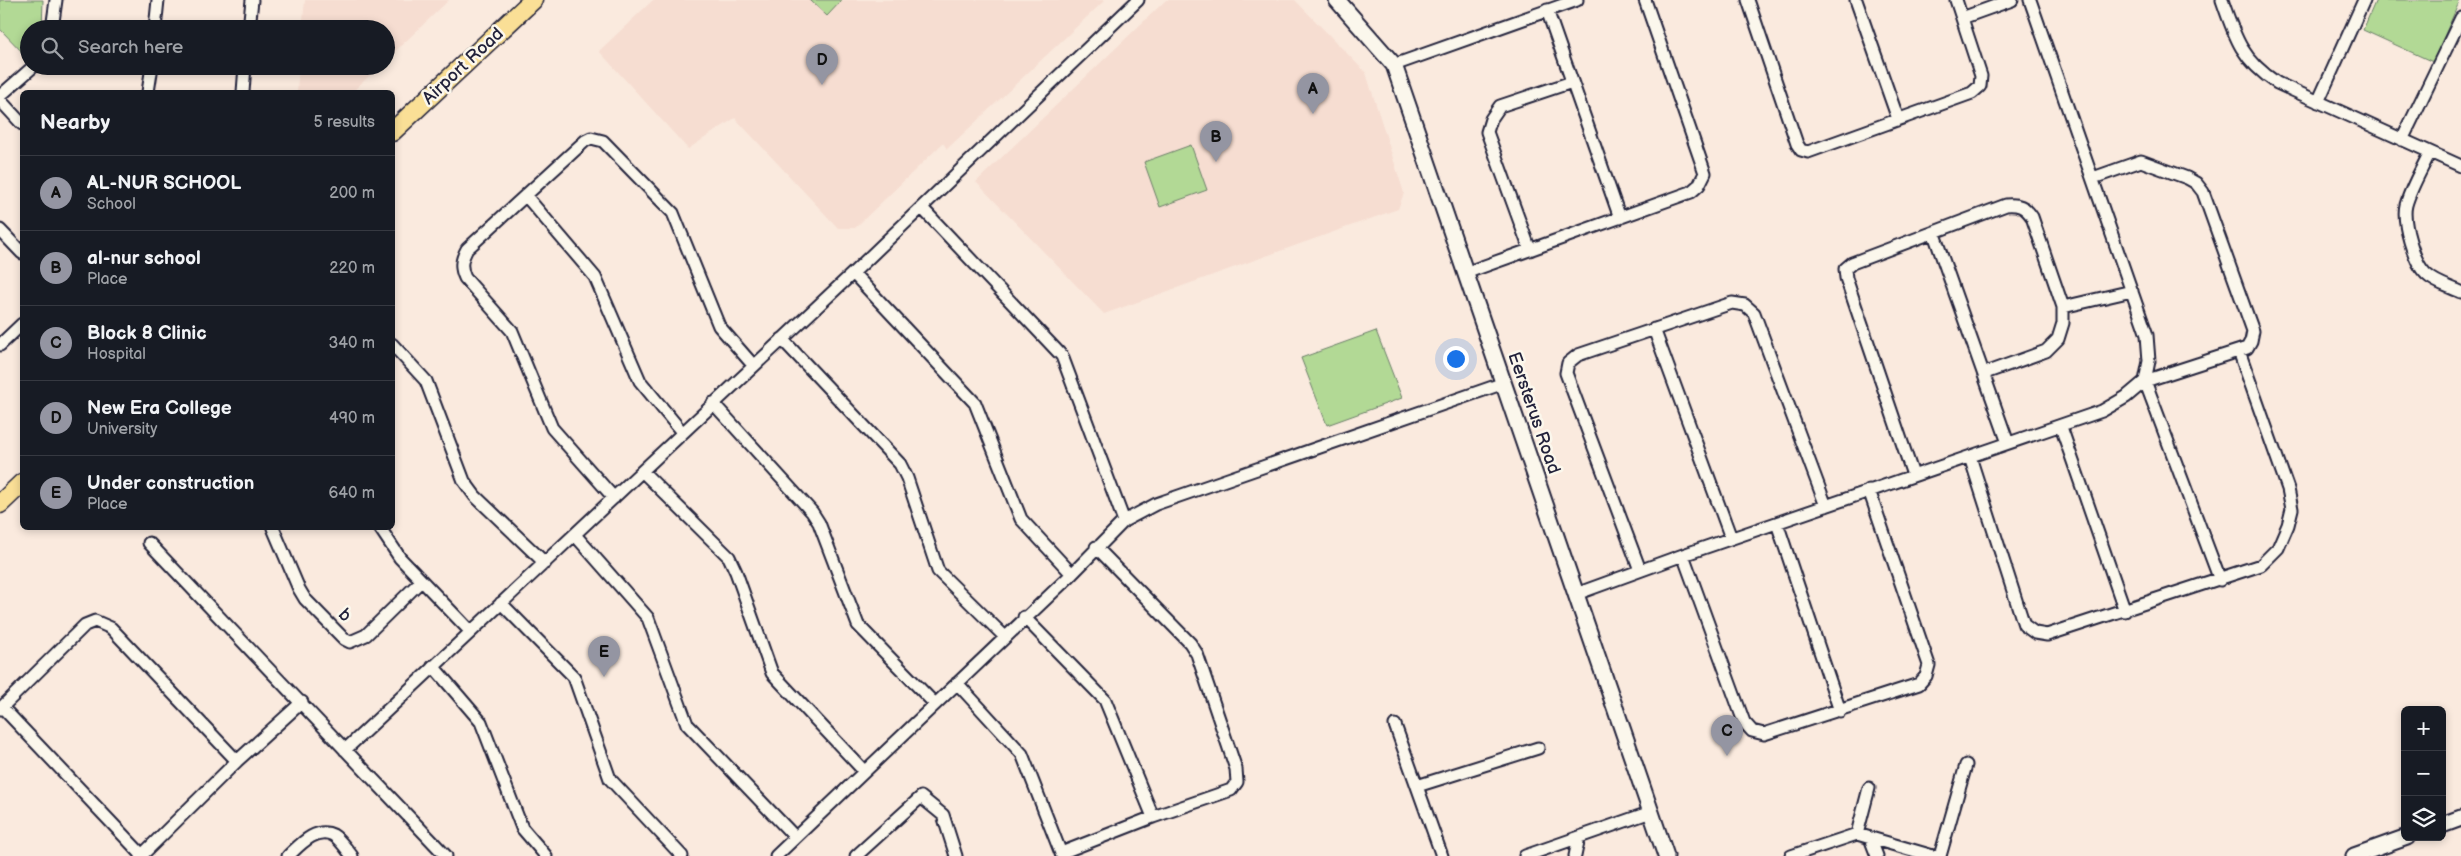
<!DOCTYPE html>
<html lang="en">
<head>
<meta charset="utf-8">
<style>
	:root { --surface:#171b24; --page:#242831; --text:#f1f3f6; --muted:#9ea1a6; --line:#363941; --accent:#9495a2 }
	body { margin:0; font-family:"Balsamiq Sans",sans-serif; background:var(--page); color:var(--text) }
	.controls { position:absolute; right:15px; bottom:15px; display:grid; overflow:hidden; border-radius:8px; box-shadow:0 2px 8px #0003 }
	.controls button { width:45px; height:45px; display:grid; place-items:center; padding:0; border:0; border-bottom:1px solid var(--line); background:var(--surface); color:var(--text); font:25px sans-serif }
	.you { position:absolute; left:1455px; top:358px; width:18px; height:18px; margin:-12px; border:4px solid #fff; border-radius:50%; background:#1a73e8; box-shadow:0 0 0 8px #1a73e833 }
	.badge { display:grid; place-items:center; width:32px; height:32px; border-radius:50%; background:var(--accent); color:#111; font-size:16px; font-weight:700 }
	.pin { position:absolute; translate:-50% -41px; filter:drop-shadow(0 1px 2px #0008) }
	.pin::after { content:''; position:absolute; top:26px; width:18px; height:15px; background:inherit; clip-path:polygon(0 0,100% 0,50% 100%) }
	.list { margin:0; padding:0; list-style:none }
	h2 { display:flex; justify-content:space-between; align-items:center; height:65px; margin:0; padding:0 20px; font-size:21px }
	h2 small { font-size:16px; font-weight:400; color:var(--muted) }
	.list li { display:grid; grid-template-columns:32px 1fr auto; gap:15px; align-items:center; box-sizing:border-box; height:75px; padding:0 20px; border-top:1px solid var(--line) }
	.list b { display:block; font-size:19px; white-space:nowrap }
	.list p { margin:0; font-size:16px; white-space:nowrap; color:var(--muted) }
	.list em { font-size:16px; font-style:normal; color:var(--muted) }
	.icon { flex:none; width:28px; height:28px; fill:none; stroke:currentColor; stroke-width:2; stroke-linecap:round; stroke-linejoin:round }
	.map { position:relative; flex:none; width:2461px; height:856px; overflow:hidden }
	.search { position:absolute; background:var(--surface); box-shadow:0 2px 8px #0003; left:20px; top:20px; width:375px; height:55px; display:flex; align-items:center; gap:12px; box-sizing:border-box; padding:0 18px; border-radius:28px; color:var(--muted); font-size:19px }
	.panel { position:absolute; background:var(--surface); box-shadow:0 2px 8px #0003; left:20px; top:90px; width:375px; height:440px; border-radius:8px }
	.map>svg:first-child { display:block }
</style>
</head>
<body>
<div class="map">
<svg width="2461" height="856" viewBox="0 0 2461 856">
	<rect width="100%" height="100%" fill="#faeade"/>
	<filter id="ink" filterUnits="userSpaceOnUse"><feTurbulence type="fractalNoise" baseFrequency=".02" numOctaves="2"/><feDisplacementMap in="SourceGraphic" scale="10" xChannelSelector="R" yChannelSelector="G"/><feConvolveMatrix kernelMatrix="1 2 1 2 8 2 1 2 1" color-interpolation-filters="sRGB"/></filter>
	<g filter="url(#ink)">
		<path fill="#f6ddd1" d="M 305,0 L 449,0 L 386,60 L 386,29 L 302,29 Z
			M 653,0 L 1105,0 L 947,149 L 943,143 L 855,228 L 838,228 L 735,118 L 688,149 L 599,51 Z
			M 1166,0 L 1295,0 L 1366,73 L 1404,193 L 1398,209 L 1104,314 L 976,182 Z
			M 299,66 L 380,66 L 352,92 L 297,92 Z"/>
		<path fill="#b2d995" stroke="#6a7e68" d="M 0,0 L 43,0 L 42,29 L 29,29 L 27,57 L 0,29 Z
			M 810,0 L 842,0 L 827,16 Z
			M 2376,0 L 2460,0 L 2433,62 L 2363,30 Z
			M 1191,145 L 1207,190 L 1160,207 L 1144,162 Z
			M 1376,331 L 1402,398 L 1327,425 L 1301,358 Z"/>
		<g fill="none" stroke-linecap="round" stroke-linejoin="round">
			<defs>
				<path id="street" d="M 1748,0 L 1797,144 L 1801,150 L 1808,152 L 1972,93 L 1980,86 L 1981,76 L 1956,0
					M 1856,0 L 1898,119
					M 2222,0 C 2235,38 2242,60 2277,83 L 2461,166
					M 1547,10 L 1620,218
					M 1962,18 L 2012,0
					M 52,29 L 56,0
					M 155,29 L 158,0
					M 249,29 L 252,0
					M 1394,65 L 1577,0
					M 148,92 L 152,66
					M 243,92 L 245,66
					M 0,96 L 34,66
					M 0,100 L 22,124
					M 2318,102 L 2364,0
					M 2402,140 L 2461,18
					M 2430,152 C 2422,169 2411,187 2406,205 C 2402,221 2414,263 2426,274 C 2435,283 2450,287 2461,292
					M 2093,178 L 2141,161 L 2187,178 L 2196,183 L 2203,192 L 2253,331 L 2251,341 L 2247,348 L 2145,381 L 2220,580
					M 526,196 L 595,277 L 640,381 L 682,432
					M 922,208 L 1062,356 L 1124,521
					M 0,230 L 22,253
					M 1934,234 L 2008,443
					M 1530,250 L 1487,132 L 1491,119 L 1500,106 L 1572,82
					M 853,273 L 975,403 L 1021,519 L 1072,574
					M 1465,273 L 1691,192 L 1699,185 L 1705,173 L 1645,0
					M 2063,307 L 2132,291
					M 1654,329 L 1731,538
					M 782,339 L 900,464 L 907,478 L 938,571 L 1004,636
					M 392,344 L 426,381 L 464,481 L 475,496 L 545,563
					M 0,345 L 22,324
					M 713,403 L 812,512 L 819,523 L 858,625 L 934,703
					M 2061,427 L 2125,611
					M 1970,457 L 2024,625 L 2035,633 L 2047,635 L 2261,565 L 2278,548 L 2288,525 L 2292,509 L 2288,489 L 2239,351
					M 642,471 L 729,557 L 736,572 L 772,673 L 864,771
					M 1913,475 L 1846,278 L 1845,269 L 1852,263 L 2006,205 C 2018,204 2025,206 2032,217 L 2063,307 L 2063,323 L 2058,339 L 2046,351 L 1985,373
					M 614,498 L 552,428 L 512,331 L 465,278 C 460,267 461,260 467,249 L 585,141 L 591,138 L 603,141 L 673,213 L 719,326 L 753,365
					M 1777,523 L 1840,711
					M 273,528 L 299,589 L 305,599 L 344,639 L 350,642 L 366,635 L 421,581
					M 380,528 L 400,558 L 470,631
					M 575,535 L 648,618 L 687,724 L 795,837
					M 149,543 L 446,856
					M 1683,555 L 1744,722 L 1752,731 L 1764,734 L 1919,684 L 1926,676 L 1929,665 L 1869,490
					M 1640,570 L 1566,373 L 1568,363 L 1578,355 L 1732,303 L 1745,305 L 1754,313 L 1826,506
					M 1576,594 L 1683,555 L 2102,411 L 2126,397 L 2145,381 L 2149,361 L 2147,335 L 2030,0
					M 501,603 L 574,677 L 610,779 L 682,856
					M 1024,617 L 1105,700 L 1153,817
					M 433,666 L 481,722 L 522,828 L 546,856
					M 957,683 L 1022,754 L 1062,856
					M 2,707 L 142,855
					M 0,709 L 85,625 L 95,621 L 111,628 L 237,761
					M 1395,725 L 1442,856
					M 345,750 L 853,273 L 1138,0
					M 1417,786 L 1538,748
					M 1857,834 L 1869,788
					M 1870,838 L 1877,856
					M 1061,853 L 1153,817 L 1231,790 L 1237,782 L 1236,769 L 1197,654 L 1190,643 L 1096,547
					M 141,856 L 237,761 L 302,702
					M 288,856 C 299,846 316,826 333,835 C 340,839 347,850 352,856
					M 776,856 L 1072,574 L 1124,521 L 1156,504 L 1504,383
					M 856,856 L 921,797 L 943,815 L 956,856
					M 1525,856 L 1651,812
					M 1575,856 L 1579,837
					M 1791,856 L 1857,834 L 1933,856
					M 1940,856 L 1966,765"/>
				<path id="secondary" d="M 1337,0 L 1394,65 L 1666,856
					M 2442,825 L 2461,818
					M 2354,856 L 2407,837"/>
				<path id="primary" d="M 392,132 L 533,0
					M 0,504 L 22,483"/>
			</defs>
			<use href="#street" stroke="#22223b" stroke-width="15"/>
			<use href="#secondary" stroke="#22223b" stroke-width="19"/>
			<use href="#primary" stroke="#22223b" stroke-width="21"/>
			<use href="#street" stroke="#fbf7ec" stroke-width="11"/>
			<use href="#secondary" stroke="#fbf7ec" stroke-width="15"/>
			<use href="#primary" stroke="#fadf96" stroke-width="18"/>
		</g>
	</g>
	<g text-anchor="middle" dominant-baseline="central" stroke-width="5" stroke-linejoin="round" paint-order="stroke">
		<g font-size="18" fill="#22223b" stroke="#fbf7ec">
			<text transform="translate(463 66) rotate(-43)">Airport Road</text>
			<text transform="translate(1534 413) rotate(71)">Eersterus Road</text>
			<text transform="translate(345 615) rotate(46)">b</text>
		</g>
	</g>
</svg>
<div class="controls">
<button>+</button>
<button>−</button>
<button><svg class="icon" aria-label="layers" viewBox="0 0 24 24"><path d="M12 4l9 5-9 5-9-5zM3 14l9 5 9-5"/></svg></button>
</div>
<div class="you"></div>
<div class="pin badge" style="left:1313px;top:114px">A</div>
<div class="pin badge" style="left:1216px;top:162px">B</div>
<div class="pin badge" style="left:1727px;top:756px">C</div>
<div class="pin badge" style="left:822px;top:85px">D</div>
<div class="pin badge" style="left:604px;top:677px">E</div>
<div class="search"><svg class="icon" aria-label="search" viewBox="0 0 24 24"><circle cx="10" cy="10" r="6"/><path d="M15 15l6 6"/></svg>Search here</div>
<section class="panel">
<h2>Nearby<small>5 results</small></h2>
<ul class="list">
<li><span class="badge">A</span><div><b>AL-NUR SCHOOL</b><p>School</p></div><em>200 m</em></li>
<li><span class="badge">B</span><div><b>al-nur school</b><p>Place</p></div><em>220 m</em></li>
<li><span class="badge">C</span><div><b>Block 8 Clinic</b><p>Hospital</p></div><em>340 m</em></li>
<li><span class="badge">D</span><div><b>New Era College</b><p>University</p></div><em>490 m</em></li>
<li><span class="badge">E</span><div><b>Under construction</b><p>Place</p></div><em>640 m</em></li>
</ul>
</section>
</div>
</body>
</html>
